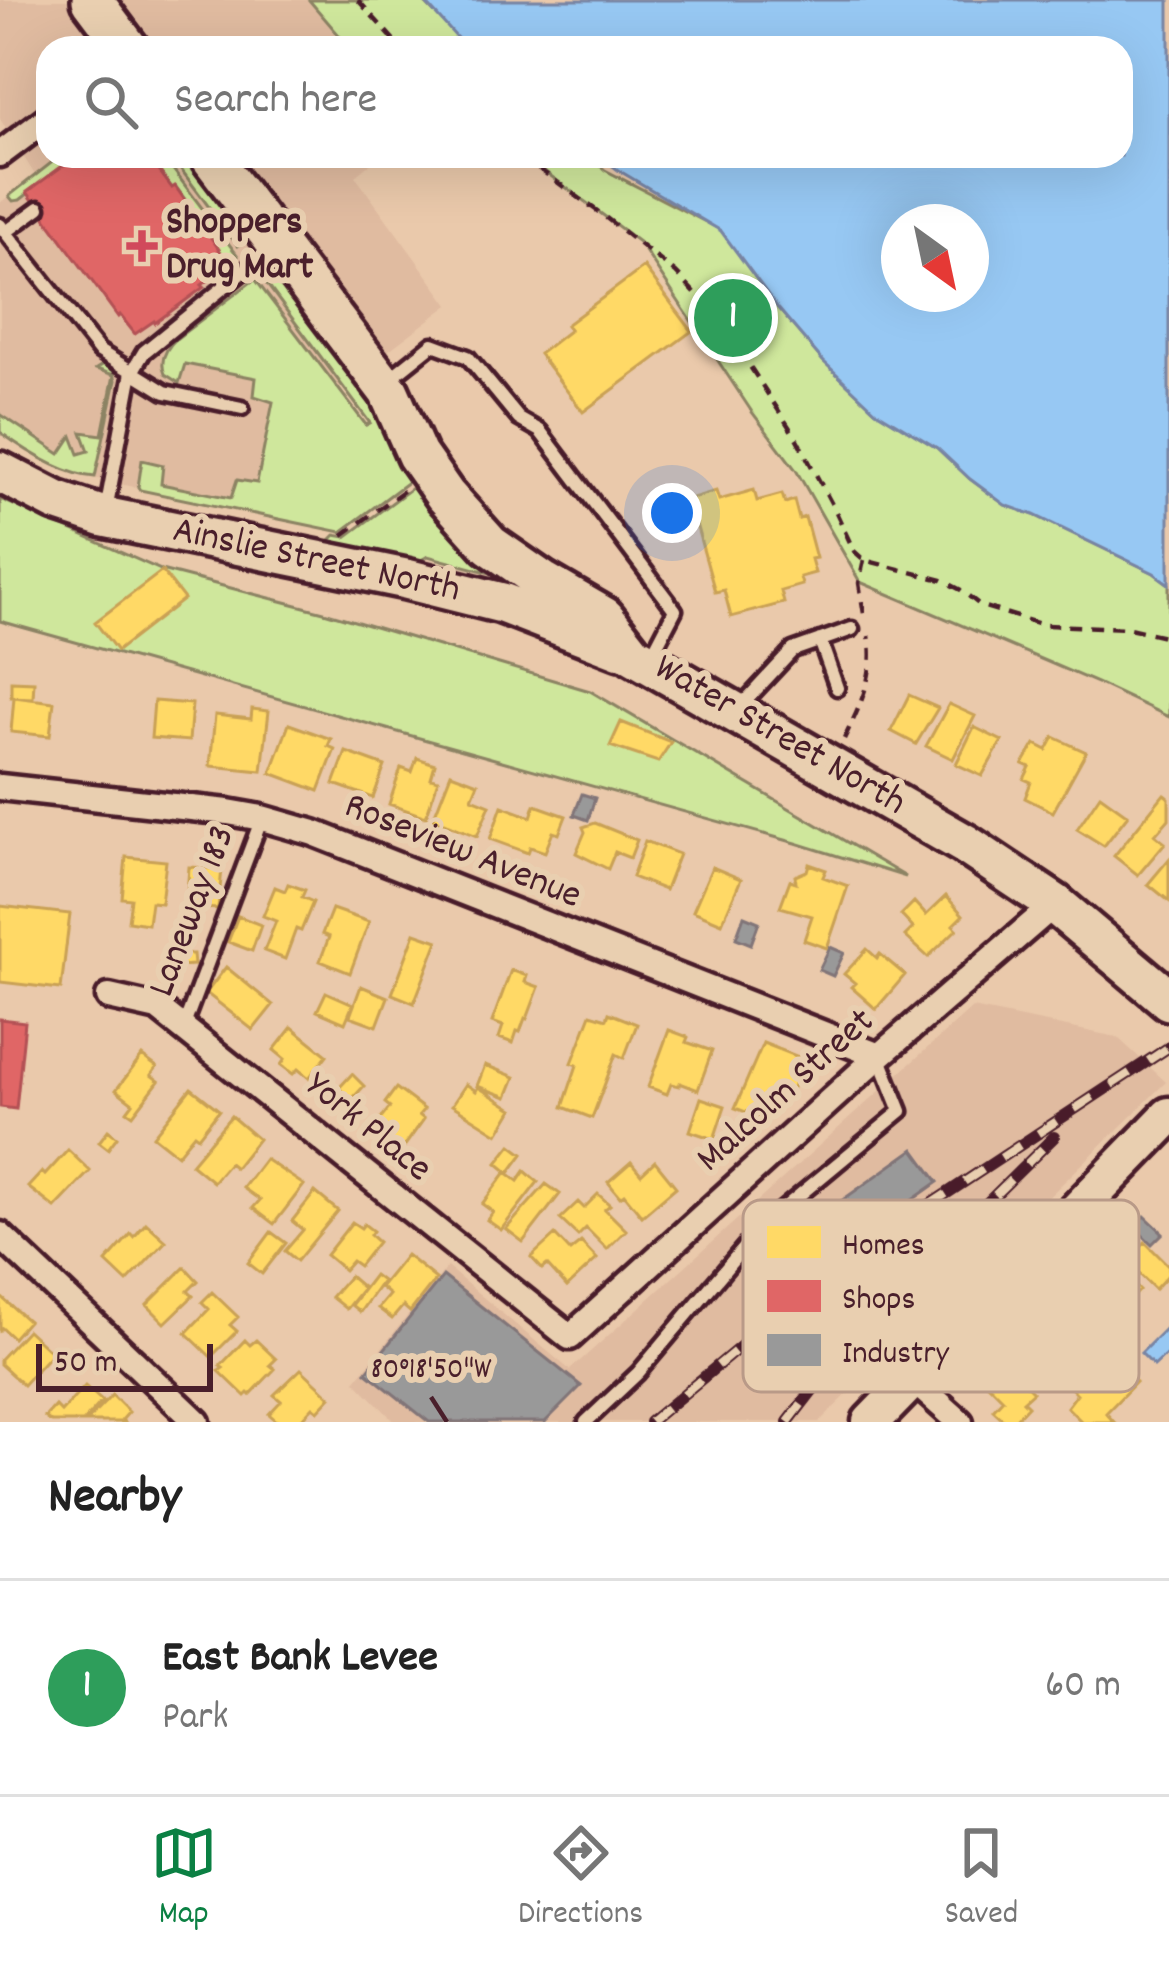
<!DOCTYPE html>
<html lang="en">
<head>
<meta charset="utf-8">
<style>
	:root { --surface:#fff; --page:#f2f2f2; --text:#222; --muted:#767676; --line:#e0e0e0; --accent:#0b8043 }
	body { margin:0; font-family:Dekko,sans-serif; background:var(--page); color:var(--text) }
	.compass { position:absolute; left:881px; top:204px; width:108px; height:108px; border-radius:50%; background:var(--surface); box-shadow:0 12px 48px #0002; rotate:147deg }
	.scale { position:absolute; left:36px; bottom:30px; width:177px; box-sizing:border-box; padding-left:12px; border:6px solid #4a1f2b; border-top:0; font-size:33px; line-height:42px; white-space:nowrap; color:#4a1f2b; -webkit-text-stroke:9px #e9cfb0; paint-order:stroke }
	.you { position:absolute; left:672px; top:513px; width:42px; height:42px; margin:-30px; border:9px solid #fff; border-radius:50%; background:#1a73e8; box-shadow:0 0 0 18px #1a73e833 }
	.badge { display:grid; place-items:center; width:78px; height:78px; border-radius:50%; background:var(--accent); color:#fff; font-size:39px; font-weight:700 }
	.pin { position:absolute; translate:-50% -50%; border:6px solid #fff; box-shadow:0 3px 12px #0006 }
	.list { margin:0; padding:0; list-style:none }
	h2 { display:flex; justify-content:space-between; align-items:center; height:156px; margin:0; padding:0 48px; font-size:51px }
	h2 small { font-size:39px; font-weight:400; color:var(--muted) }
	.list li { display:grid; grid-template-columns:78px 1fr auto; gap:36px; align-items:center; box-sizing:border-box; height:216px; padding:0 48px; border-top:3px solid var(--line) }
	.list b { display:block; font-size:45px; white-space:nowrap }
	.list p { margin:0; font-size:39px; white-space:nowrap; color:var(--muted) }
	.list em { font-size:39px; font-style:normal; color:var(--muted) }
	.icon { flex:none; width:66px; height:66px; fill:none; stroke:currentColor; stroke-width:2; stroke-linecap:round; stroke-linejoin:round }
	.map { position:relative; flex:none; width:1169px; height:1422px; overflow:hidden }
	.search { position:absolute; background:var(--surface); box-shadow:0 12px 48px #0002; left:36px; right:36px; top:36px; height:132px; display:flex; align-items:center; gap:30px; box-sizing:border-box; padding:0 42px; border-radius:36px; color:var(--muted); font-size:45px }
	.sheet { height:372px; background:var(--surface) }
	nav { display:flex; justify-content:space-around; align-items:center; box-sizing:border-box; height:168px; border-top:3px solid var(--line); background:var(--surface); font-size:33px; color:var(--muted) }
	nav a { display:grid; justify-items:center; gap:6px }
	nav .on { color:var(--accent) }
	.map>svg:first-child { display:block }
</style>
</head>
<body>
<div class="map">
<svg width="1169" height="1422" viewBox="0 0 1169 1422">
	<rect width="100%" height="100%" fill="#eac9ab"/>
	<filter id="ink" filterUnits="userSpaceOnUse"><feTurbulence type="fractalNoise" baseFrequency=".00833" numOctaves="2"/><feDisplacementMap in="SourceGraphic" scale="24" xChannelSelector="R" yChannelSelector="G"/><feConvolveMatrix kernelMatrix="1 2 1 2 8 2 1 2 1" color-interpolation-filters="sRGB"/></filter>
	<g filter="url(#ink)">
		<path fill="#e0bba0" d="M 0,0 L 309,0 L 350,48 L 48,48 L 48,156 L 380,156 L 355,176 L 449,305 L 337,389 L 366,426 L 381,417 L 341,532 L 93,478 L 47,460 L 0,432 L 0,203 L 35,175 L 0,119 Z
			M 972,1008 L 1117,1037 L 1166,1082 L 819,1422 L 395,1422 L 355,1381 L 447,1267 L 570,1370 Z"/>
		<path fill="#cfe79c" stroke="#8c8364" stroke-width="3" d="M 309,0 L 422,0 L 469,48 L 350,48 Z
			M 60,156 L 76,156 L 20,200 L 13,201 L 9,196 Z
			M 154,156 L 163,156 L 238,256 L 220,271 L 223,255 L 209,237 L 211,235 L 176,187 L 172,188 L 150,159 Z
			M 171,156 L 186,156 L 196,173 L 249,239 L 238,246 Z
			M 524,156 L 590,156 L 605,170 L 721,230 L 777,307 L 823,361 L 875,410 L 937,448 L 970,479 L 1005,505 L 1034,515 L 1154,573 L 1169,584 L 1169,717 L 1097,683 L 860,582 L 796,470 L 752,412 L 639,242 Z
			M 273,272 L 381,417 L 417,475 L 341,532 L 140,490 L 138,487 L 142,460 L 163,465 L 161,484 L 231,498 L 237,480 L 257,483 L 273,402 L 254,396 L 256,378 L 185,364 L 179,383 L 165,374 C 159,360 166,348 177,338 L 255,279 L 366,425 L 370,423 L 263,279 Z
			M 104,364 L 112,367 L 116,380 L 95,477 C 64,475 26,451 0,432 L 0,414 L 60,454 L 72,436 L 79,454 L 89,451 L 82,432 L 102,435 L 114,375 L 96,369 Z
			M 421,481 L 509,578 L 428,556 L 421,560 L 329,541 L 335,535 L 346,537 Z
			M 0,499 L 161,570 L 324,612 L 590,691 L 906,877 L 796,843 L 0,621 Z"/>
		<path fill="#97c8f3" stroke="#7884a3" stroke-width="3" fill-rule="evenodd" d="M 423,0 L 1169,0 L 1169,584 L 1154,573 L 1034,515 L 1005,505 L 970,479 L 937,448 L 876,411 L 823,361 L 777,307 L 721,231 L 618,170 L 600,156 L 1121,156 L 1121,48 L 466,48 ZM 899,222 L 971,222 L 971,294 L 899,294 Z
			M 1167,1327 L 1169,1352 L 1154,1366 L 1141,1353 Z"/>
		<path fill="#ffd966" stroke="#c9a154" stroke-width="3" d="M 644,267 L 692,331 L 583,412 L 539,354 L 570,330 L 566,325 Z
			M 754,490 L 757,501 L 782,494 L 785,503 L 794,500 L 799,519 L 805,517 L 816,558 L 811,559 L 815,573 L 800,577 L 802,585 L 781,591 L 784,603 L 731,617 L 724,590 L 715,592 L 689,499 L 716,491 L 719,500 Z
			M 162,571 L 184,599 L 117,651 L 95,622 Z
			M 11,681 L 34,682 L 33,698 L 11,697 Z
			M 909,695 L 938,708 L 916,744 L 891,731 Z
			M 14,697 L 54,702 L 50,736 L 11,732 Z
			M 154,701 L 192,704 L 189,741 L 151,738 Z
			M 949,704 L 975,716 L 953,759 L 926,746 Z
			M 252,709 L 269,711 L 262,771 L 210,766 L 215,715 L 251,719 Z
			M 621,722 L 671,742 L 658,762 L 610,746 Z
			M 289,724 L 331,739 L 328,746 L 335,749 L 319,791 L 271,773 Z
			M 974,727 L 1002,741 L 982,776 L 956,764 Z
			M 1054,737 L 1086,752 L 1053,812 L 1025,798 L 1031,782 L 1024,779 L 1030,767 L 1023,764 L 1035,744 L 1047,750 Z
			M 346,752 L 385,766 L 373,798 L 334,784 Z
			M 417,758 L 435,764 L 431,778 L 438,780 L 426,817 L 389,804 L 401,768 L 412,772 Z
			M 451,773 L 478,783 L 472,798 L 490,805 L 477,836 L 433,819 Z
			M 1164,794 L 1169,798 L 1169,819 L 1155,835 L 1165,843 L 1138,875 L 1114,856 Z
			M 1100,795 L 1128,815 L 1104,846 L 1077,829 Z
			M 535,805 L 566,816 L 559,834 L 553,832 L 545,852 L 530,847 L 528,853 L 490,839 L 502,806 L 531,817 Z
			M 595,823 L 637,840 L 630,858 L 615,852 L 608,869 L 576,853 L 585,832 L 583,827 Z
			M 645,841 L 679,854 L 665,890 L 632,877 Z
			M 126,857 L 166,861 L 161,903 L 151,902 L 148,924 L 128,921 L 131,899 L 122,898 Z
			M 1169,859 L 1169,901 L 1148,884 Z
			M 809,864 L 826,870 L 823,877 L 848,886 L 827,948 L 804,940 L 812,916 L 780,907 L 790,880 L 796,882 L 795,876 L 807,871 Z
			M 189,867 L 222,869 L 218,909 L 186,907 Z
			M 712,867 L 741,879 L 722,923 L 693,911 Z
			M 288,884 L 305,890 L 302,897 L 313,902 L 301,931 L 296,929 L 285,959 L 264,951 L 276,921 L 263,916 L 275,887 L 285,891 Z
			M 946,896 L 963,915 L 953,925 L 957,929 L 928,957 L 905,936 L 913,928 L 901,915 L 914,902 L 926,915 Z
			M 0,906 L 70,914 L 61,989 L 0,982 Z
			M 332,909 L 369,922 L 350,973 L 320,961 L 329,937 L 322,934 Z
			M 238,916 L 261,925 L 252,951 L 228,942 Z
			M 415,933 L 438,941 L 414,1003 L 392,994 Z
			M 867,949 L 877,958 L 880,954 L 905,975 L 876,1009 L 851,987 L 855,983 L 844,974 Z
			M 178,954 L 193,954 L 194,965 L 179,966 Z
			M 226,967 L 273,1005 L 253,1030 L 206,993 Z
			M 511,970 L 527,976 L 525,982 L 539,987 L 527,1019 L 525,1018 L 520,1032 L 517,1031 L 513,1043 L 499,1038 L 503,1026 L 492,1022 Z
			M 361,986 L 388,997 L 377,1026 L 350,1016 Z
			M 326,992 L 353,1004 L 345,1023 L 317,1011 Z
			M 609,1013 L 637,1024 L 624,1058 L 616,1054 L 592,1118 L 563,1107 L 577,1065 L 572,1063 L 591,1014 L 607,1019 Z
			M 292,1027 L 327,1055 L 309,1078 L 298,1069 L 293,1074 L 281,1065 L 285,1059 L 274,1050 Z
			M 669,1030 L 688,1037 L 686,1042 L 712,1051 L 698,1090 L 680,1083 L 679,1086 L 671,1084 L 667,1094 L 648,1087 Z
			M 763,1043 L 804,1059 L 790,1095 L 780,1091 L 773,1109 L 766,1107 L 762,1118 L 735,1108 Z
			M 142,1056 L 157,1067 L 151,1075 L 159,1081 L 133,1115 L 127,1111 L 133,1103 L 116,1090 Z
			M 485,1065 L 515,1077 L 507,1097 L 477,1086 Z
			M 352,1074 L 364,1086 L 351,1100 L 339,1088 Z
			M 466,1084 L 476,1091 L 478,1087 L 513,1109 L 498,1134 L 452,1105 Z
			M 191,1088 L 219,1110 L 198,1137 L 194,1134 L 177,1155 L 153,1136 Z
			M 396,1088 L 424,1109 L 419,1115 L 424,1119 L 401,1151 L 373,1129 L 390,1107 L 385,1103 Z
			M 701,1098 L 725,1106 L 714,1139 L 690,1131 Z
			M 231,1116 L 258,1139 L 235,1168 L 229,1163 L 213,1182 L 191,1164 Z
			M 108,1130 L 117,1137 L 108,1149 L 99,1142 Z
			M 511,1145 L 523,1154 L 509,1173 L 497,1163 Z
			M 68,1150 L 90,1171 L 55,1208 L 28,1187 L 42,1172 L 45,1175 Z
			M 265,1159 L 304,1185 L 274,1224 L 253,1208 L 260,1200 L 243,1188 Z
			M 655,1161 L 676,1187 L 642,1216 L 624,1194 L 620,1197 L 608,1182 L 631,1162 L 641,1174 Z
			M 525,1171 L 538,1182 L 501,1230 L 487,1220 L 493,1212 L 482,1204 L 506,1172 L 518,1181 Z
			M 546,1184 L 560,1194 L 523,1242 L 506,1229 Z
			M 315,1192 L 338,1211 L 297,1261 L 285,1251 L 303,1230 L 292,1221 Z
			M 598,1194 L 610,1205 L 605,1209 L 626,1230 L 607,1249 L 586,1228 L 578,1236 L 560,1219 L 578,1202 L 584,1208 Z
			M 352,1222 L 361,1228 L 364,1224 L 373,1231 L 370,1235 L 378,1242 L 359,1266 L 352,1261 L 344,1270 L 326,1255 Z
			M 146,1223 L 166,1241 L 127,1282 L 106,1262 L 131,1234 L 134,1237 Z
			M 271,1232 L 286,1243 L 262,1274 L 248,1263 Z
			M 555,1235 L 570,1251 L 581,1242 L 597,1259 L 567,1287 L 547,1265 L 542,1269 L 531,1257 Z
			M 1145,1242 L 1169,1266 L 1169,1274 L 1155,1289 L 1126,1261 Z
			M 1103,1253 L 1140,1290 L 1120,1311 L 1081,1276 Z
			M 406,1255 L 436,1279 L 410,1312 L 403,1306 L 392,1319 L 378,1308 L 389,1295 L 380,1287 Z
			M 185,1267 L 198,1281 L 188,1291 L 193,1296 L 165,1323 L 147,1305 Z
			M 374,1275 L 382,1281 L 360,1312 L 351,1305 Z
			M 349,1276 L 363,1288 L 346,1309 L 331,1297 Z
			M 212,1292 L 238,1317 L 230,1325 L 237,1331 L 211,1357 L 186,1333 L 209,1309 L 202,1302 Z
			M 0,1296 L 28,1321 L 13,1338 L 2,1328 L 0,1330 Z
			M 27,1330 L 52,1353 L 23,1385 L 0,1364 L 0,1359 Z
			M 245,1340 L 250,1345 L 256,1340 L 276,1359 L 270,1365 L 275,1369 L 250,1395 L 248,1393 L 245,1396 L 219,1371 L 223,1368 L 220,1366 Z
			M 1104,1345 L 1128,1369 L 1126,1372 L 1136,1382 L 1106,1413 L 1114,1422 L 1082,1422 L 1067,1407 L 1077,1394 L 1065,1382 Z
			M 1004,1362 L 1033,1392 L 1023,1401 L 1028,1406 L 1013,1422 L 1006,1422 L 993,1410 L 1003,1399 L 986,1382 Z
			M 301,1369 L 331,1397 L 318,1411 L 313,1407 L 299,1422 L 278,1422 L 269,1414 L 281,1401 L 274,1395 Z
			M 85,1386 L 102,1401 L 83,1422 L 51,1422 L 45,1417 L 55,1406 L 61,1412 Z
			M 112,1395 L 129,1412 L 122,1420 L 124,1422 L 86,1422 Z"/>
		<path fill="#e06666" stroke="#b35154" stroke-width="3" d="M 76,156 L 148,156 L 172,188 L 175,186 L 223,255 L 220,271 L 202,285 L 204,287 L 155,323 L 154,321 L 135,334 L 120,315 L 118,317 L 27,192 Z
			M 0,1019 L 25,1022 L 16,1109 L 0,1107 Z"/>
		<path fill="#999" stroke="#817478" stroke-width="3" d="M 582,794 L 595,798 L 588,820 L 574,815 Z
			M 744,916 L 759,922 L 751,944 L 736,938 Z
			M 830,947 L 844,953 L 833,976 L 819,970 Z
			M 914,1149 L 938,1182 L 857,1239 L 834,1206 Z
			M 1145,1216 L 1163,1233 L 1152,1244 L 1134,1227 Z
			M 443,1276 L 581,1386 L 545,1422 L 429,1422 L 366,1372 Z"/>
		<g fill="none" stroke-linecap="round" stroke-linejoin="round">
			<defs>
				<path id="lane" d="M 0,225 L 99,351 L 165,392 L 242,408
					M 6,232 L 39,208
					M 388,380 L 433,344 L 468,357 L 519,419 L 540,431 L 675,610 L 650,658
					M 106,510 L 132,372 L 144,352 L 271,249
					M 820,640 L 837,688
					M 738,709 L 793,650 L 852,629
					M 183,1028 L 262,818
					M 586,1422 L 638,1373 L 761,1227 L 901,1111 L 879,1056"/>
				<path id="street" d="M 0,154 L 48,118
					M 0,787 L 228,812 L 262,818 L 314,833 L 879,1056
					M 109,997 L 158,1008 L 570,1337 L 879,1056 L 1055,904
					M 0,1235 L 197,1422
					M 913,1380 L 960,1422"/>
				<path id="secondary" d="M 871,1422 L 1169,1116"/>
				<path id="primary" d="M 92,0 L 128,48
					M 210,156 L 389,392 L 417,455 L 445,495 L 490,545 L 542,581 L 604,617 L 633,654 L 965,844 L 1055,904 L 1169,1000
					M 0,472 L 56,501 L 104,517 L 406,579 L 502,603 L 621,649"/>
			</defs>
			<use href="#lane" stroke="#4a1f2b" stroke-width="21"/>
			<use href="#street" stroke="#4a1f2b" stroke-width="33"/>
			<use href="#secondary" stroke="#4a1f2b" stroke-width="45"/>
			<use href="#primary" stroke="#4a1f2b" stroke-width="48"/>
			<path stroke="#4a1f2b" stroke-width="4.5" stroke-dasharray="12 9" stroke-linecap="butt" d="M 358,0 L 401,48
				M 521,156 L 596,210 L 676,273 L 709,308 L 734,342 L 797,439 L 836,512 L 854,551 L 864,560 L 942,580 L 961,590 L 981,606 L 1044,625 L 1129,628 L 1169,637
				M 343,535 L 406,489
				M 864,560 L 859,583 L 864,614
				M 844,739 C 860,706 876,674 869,636"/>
			<use href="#lane" stroke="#e9cfb0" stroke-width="12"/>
			<use href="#street" stroke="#e9cfb0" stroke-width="24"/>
			<use href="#secondary" stroke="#e9cfb0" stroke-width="36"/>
			<use href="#primary" stroke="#e9cfb0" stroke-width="39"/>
			<defs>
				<path id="rail" d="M 650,1422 L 752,1337 L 917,1213 L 1169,1047
					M 788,1422 L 862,1326 L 1054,1137"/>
			</defs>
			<use href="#rail" stroke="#4a1f2b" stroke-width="12"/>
			<use href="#rail" stroke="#e9cfb0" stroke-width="8" stroke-dasharray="22" stroke-linecap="butt"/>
		</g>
	</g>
	<path fill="none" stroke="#4a1f2b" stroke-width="4.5" d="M 431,1397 L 447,1422"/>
	<path fill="#d1495b" stroke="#e9cfb0" stroke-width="4.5" d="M136 228h12v12h12v12h-12v12h-12v-12h-12v-12h12z"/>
	<g text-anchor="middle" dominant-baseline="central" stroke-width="12" stroke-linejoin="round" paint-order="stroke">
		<g font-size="39" font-weight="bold" fill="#4a1f2b" stroke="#e9cfb0" text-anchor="start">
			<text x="166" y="224">Shoppers<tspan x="166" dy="45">Drug Mart</tspan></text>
		</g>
		<g font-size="39" fill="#4a1f2b" stroke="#e9cfb0">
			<text transform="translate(316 562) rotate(12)">Ainslie Street North</text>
			<text transform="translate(779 737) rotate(30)">Water Street North</text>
			<text transform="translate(462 853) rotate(22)">Roseview Avenue</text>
			<text transform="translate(194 912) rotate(-69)">Laneway 183</text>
			<text transform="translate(787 1092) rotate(-42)">Malcolm Street</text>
			<text transform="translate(367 1129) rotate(39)">York Place</text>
		</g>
	</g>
	<rect x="743" y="1200" width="396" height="192" rx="18" fill="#e9cfb0" stroke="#b99a88" stroke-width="3"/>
	<rect x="767" y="1226" width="54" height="32" fill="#ffd966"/>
	<rect x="767" y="1280" width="54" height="32" fill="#e06666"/>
	<rect x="767" y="1334" width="54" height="32" fill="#999"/>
	<g font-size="33" fill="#4a1f2b">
		<text x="842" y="1254">Homes</text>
		<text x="842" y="1308">Shops</text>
		<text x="842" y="1362">Industry</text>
	</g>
	<g font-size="30" text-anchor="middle" fill="#4a1f2b" stroke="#e9cfb0" stroke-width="12" stroke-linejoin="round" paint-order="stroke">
		<text x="431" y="1377">80°18'50"W</text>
	</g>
</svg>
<svg class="compass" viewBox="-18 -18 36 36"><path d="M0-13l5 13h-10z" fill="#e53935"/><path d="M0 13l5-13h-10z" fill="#767676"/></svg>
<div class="scale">50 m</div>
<div class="you"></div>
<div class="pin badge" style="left:733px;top:318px;background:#2e9e5b">1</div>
<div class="search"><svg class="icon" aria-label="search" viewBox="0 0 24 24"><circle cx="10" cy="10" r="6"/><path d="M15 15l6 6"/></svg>Search here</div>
</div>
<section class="sheet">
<h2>Nearby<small></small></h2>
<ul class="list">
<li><span class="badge" style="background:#2e9e5b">1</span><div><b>East Bank Levee</b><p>Park</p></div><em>60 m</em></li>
</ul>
</section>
<nav>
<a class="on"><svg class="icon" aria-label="map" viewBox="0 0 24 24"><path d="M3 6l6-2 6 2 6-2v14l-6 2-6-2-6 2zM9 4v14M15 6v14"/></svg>Map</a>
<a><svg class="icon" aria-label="directions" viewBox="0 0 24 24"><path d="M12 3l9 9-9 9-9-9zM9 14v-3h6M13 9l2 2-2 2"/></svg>Directions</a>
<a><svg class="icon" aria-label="saved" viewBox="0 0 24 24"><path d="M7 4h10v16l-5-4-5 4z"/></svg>Saved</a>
</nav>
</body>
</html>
